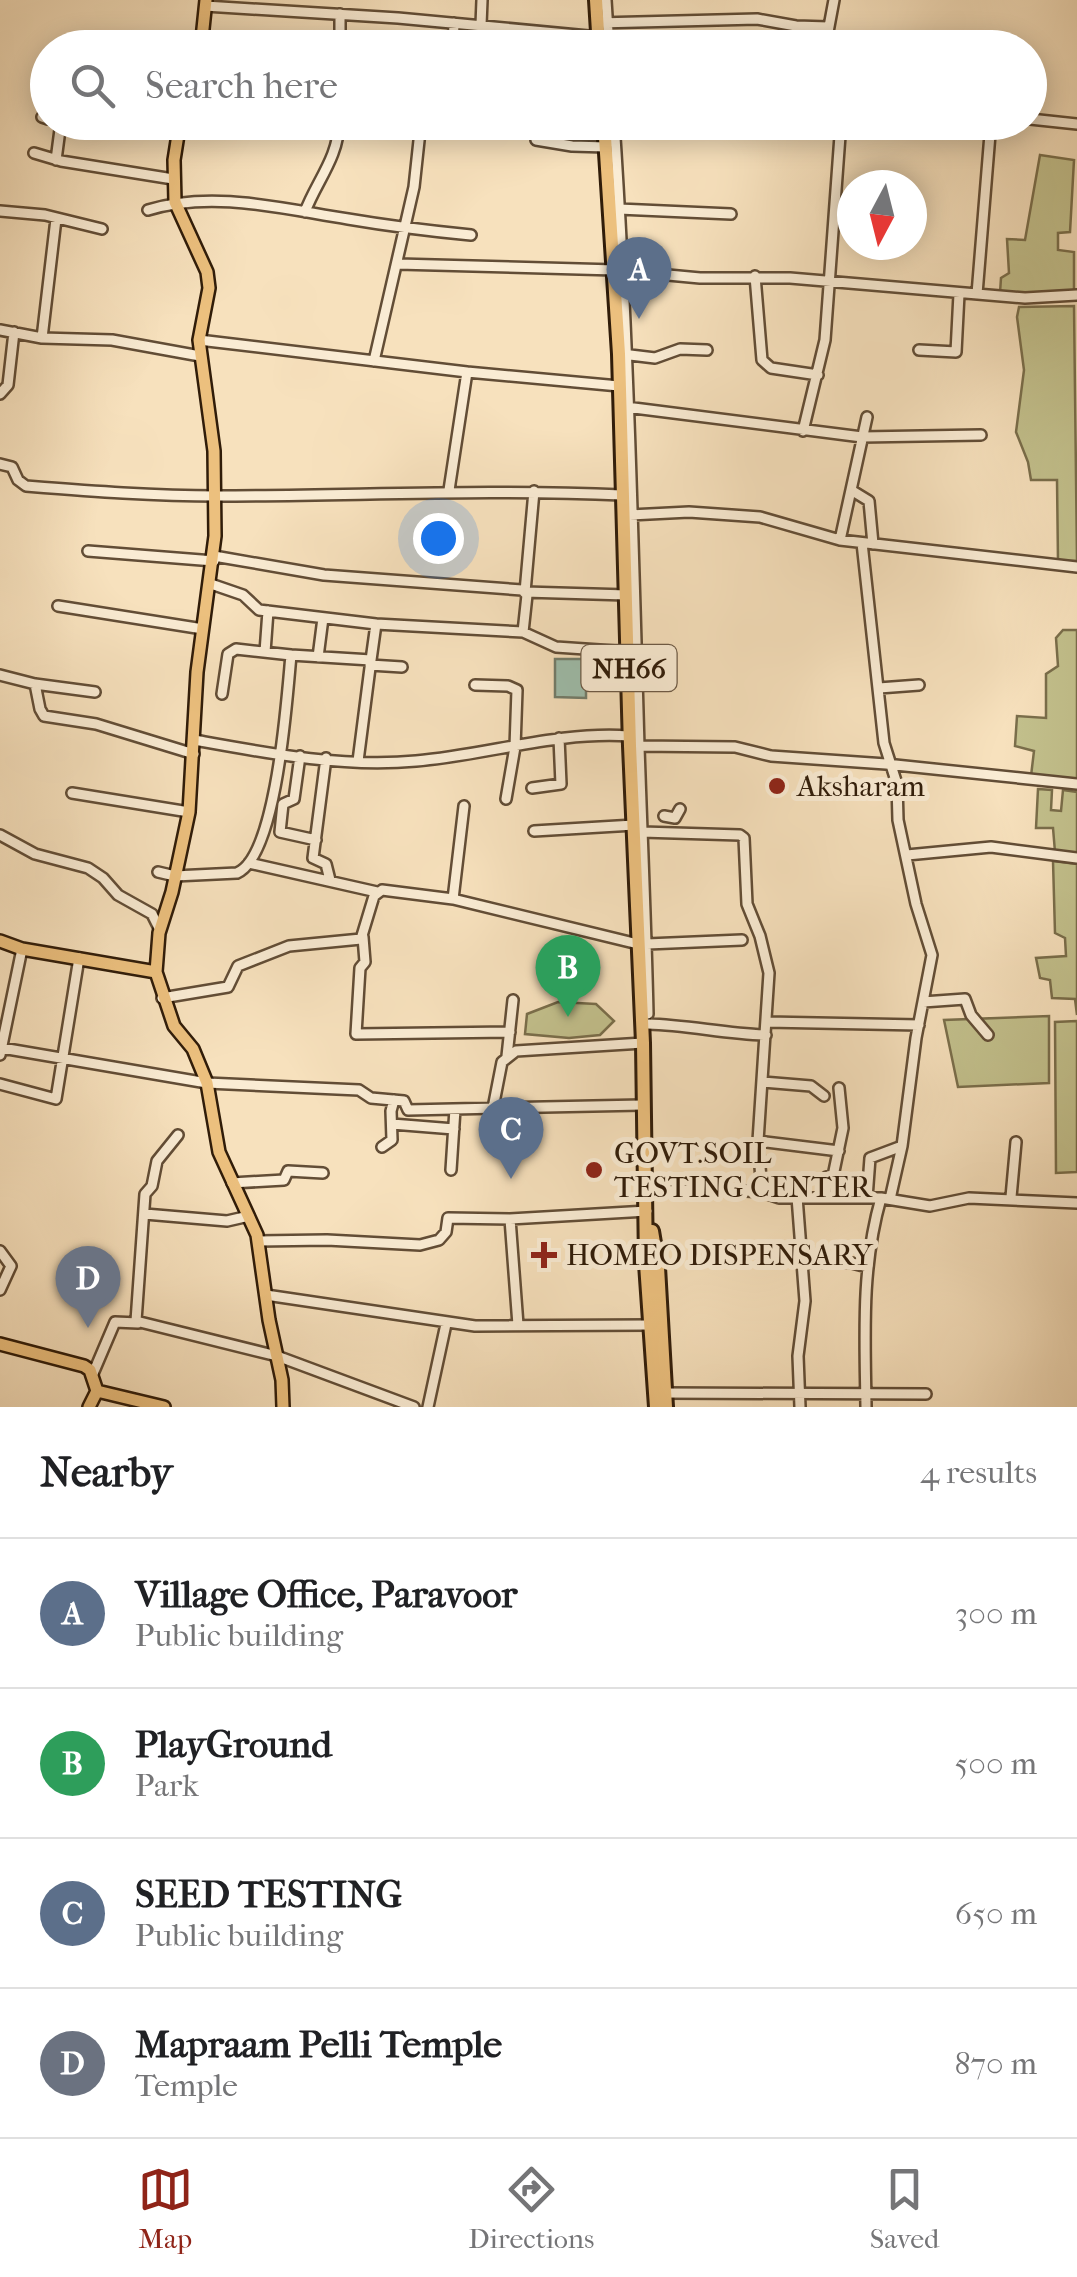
<!DOCTYPE html>
<html lang="en">
<head>
<meta charset="utf-8">
<style>
	:root { --surface:#fff; --page:#f6f6f6; --text:#202124; --muted:#757577; --line:#e0e0e0; --accent:#8f2418 }
	body { margin:0; font-family:"IM FELL French Canon",serif; background:var(--page); color:var(--text) }
	.compass { position:absolute; left:837px; top:170px; width:90px; height:90px; border-radius:50%; background:var(--surface); box-shadow:0 5px 25px #0003; rotate:187deg }
	.you { position:absolute; left:438px; top:538px; width:35px; height:35px; margin:-25px; border:8px solid #fff; border-radius:50%; background:#1a73e8; box-shadow:0 0 0 15px #1a73e833 }
	.badge { display:grid; place-items:center; width:65px; height:65px; border-radius:50%; background:var(--accent); color:#fff; font-size:32px; font-weight:700 }
	.pin { position:absolute; translate:-50% -82px; filter:drop-shadow(0 2px 5px #0008) }
	.pin::after { content:''; position:absolute; top:52px; width:35px; height:30px; background:inherit; clip-path:polygon(0 0,100% 0,50% 100%) }
	.list { margin:0; padding:0; list-style:none }
	h2 { display:flex; justify-content:space-between; align-items:center; height:130px; margin:0; padding:0 40px; font-size:42px }
	h2 small { font-size:32px; font-weight:400; color:var(--muted) }
	.list li { display:grid; grid-template-columns:65px 1fr auto; gap:30px; align-items:center; box-sizing:border-box; height:150px; padding:0 40px; border-top:2px solid var(--line) }
	.list b { display:block; font-size:38px; white-space:nowrap }
	.list p { margin:0; font-size:32px; white-space:nowrap; color:var(--muted) }
	.list em { font-size:32px; font-style:normal; color:var(--muted) }
	.icon { flex:none; width:55px; height:55px; fill:none; stroke:currentColor; stroke-width:2; stroke-linecap:round; stroke-linejoin:round }
	.map { position:relative; flex:none; width:1077px; height:1407px; overflow:hidden }
	.search { position:absolute; background:var(--surface); box-shadow:0 5px 25px #0003; left:30px; right:30px; top:30px; height:110px; display:flex; align-items:center; gap:25px; box-sizing:border-box; padding:0 35px; border-radius:55px; color:var(--muted); font-size:38px }
	.sheet { height:730px; background:var(--surface) }
	nav { display:flex; justify-content:space-around; align-items:center; box-sizing:border-box; height:140px; border-top:2px solid var(--line); background:var(--surface); font-size:28px; color:var(--muted) }
	nav a { display:grid; justify-items:center; gap:5px }
	nav .on { color:var(--accent) }
	.map>svg:first-child { display:block }
</style>
</head>
<body>
<div class="map">
<svg width="1077" height="1407" viewBox="0 0 1077 1407">
	<rect width="100%" height="100%" fill="#f7e1bd"/>
	<filter id="stains"><feTurbulence type="fractalNoise" baseFrequency=".002" numOctaves="4"/><feColorMatrix values="0 0 0 0 .2 0 0 0 0 .09 0 0 0 0 .02 0 0 0 .5 -.17"/></filter>
	<radialGradient id="worn" r=".72"><stop offset=".6" stop-color="#630" stop-opacity="0"/><stop offset="1" stop-color="#630" stop-opacity=".3"/></radialGradient>
	<path fill="#c3c18d" stroke="#7a6e4b" stroke-width="2.5" d="M 1040,155 L 1074,160 L 1070,232 L 1058,233 L 1058,250 L 1074,252 L 1074,293 L 1000,293 L 1001,278 L 1009,273 L 1007,239 L 1025,240 Z
		M 1074,306 L 1077,561 L 1058,561 L 1057,480 L 1031,480 L 1028,462 L 1016,432 L 1024,370 L 1017,317 L 1019,307 Z
		M 1063,630 L 1077,630 L 1077,781 L 1031,776 L 1034,751 L 1015,746 L 1017,716 L 1046,718 L 1046,674 L 1058,666 L 1056,638 Z
		M 1038,789 L 1052,790 L 1051,810 L 1061,811 L 1063,790 L 1077,792 L 1077,856 L 1055,852 L 1053,828 L 1036,828 Z
		M 1053,861 L 1077,864 L 1077,1015 L 1075,999 L 1052,998 L 1050,980 L 1040,978 L 1036,958 L 1066,956 L 1065,938 L 1055,933 Z
		M 558,1002 L 596,1004 L 614,1021 L 600,1035 L 569,1038 L 525,1034 L 527,1014 Z
		M 1049,1016 L 1049,1083 L 958,1087 L 944,1020 Z
		M 1077,1021 L 1077,1172 L 1056,1173 L 1055,1022 Z"/>
	<path fill="#9ebeac" stroke="#727d6b" stroke-width="2.5" d="M 555,659 L 586,659 L 586,675 L 592,675 L 592,685 L 586,685 L 586,698 L 555,697 Z"/>
	<g fill="none" stroke-linecap="round" stroke-linejoin="round">
		<defs>
			<path id="minor" d="M 606,0 L 609,48
				M 205,6 L 398,18 L 599,37
				M 598,23 L 757,19 L 796,26 L 828,27
				M 481,25 L 482,0
				M 340,48 L 340,14
				M 453,48 L 454,23
				M 825,48 L 834,0
				M 42,117 L 48,119
				M 1030,119 L 1077,124
				M 614,122 C 628,330 633,539 639,747 C 642,836 646,925 648,1014
				M 536,140 L 572,146 L 606,147
				M 34,153 L 61,161 L 173,179
				M 56,160 L 61,122
				M 619,209 L 731,214
				M 148,210 C 213,190 283,209 348,219 C 389,226 430,231 471,235
				M 0,211 L 45,215 L 102,229
				M 305,212 C 316,182 339,157 339,122
				M 398,264 L 615,270 L 700,278 L 790,278 L 1025,298 L 1077,295
				M 755,276 L 762,360 L 771,368 L 818,375
				M 977,294 L 991,122
				M 0,330 L 42,338 L 112,340 L 200,356
				M 42,338 L 56,219
				M 199,340 L 467,372 L 619,386
				M 919,350 L 956,352 L 959,294
				M 622,354 L 655,358 L 680,349 L 707,350
				M 374,361 L 414,187 L 421,122
				M 0,394 L 8,385 L 14,332
				M 626,407 L 862,437 L 981,435
				M 803,431 L 825,340 L 841,122
				M 0,464 L 12,467 L 18,480 L 26,486 C 90,491 153,496 217,496 C 353,496 486,489 622,495
				M 449,490 L 467,372
				M 851,490 L 869,501 L 873,544
				M 534,491 L 525,592 L 627,595
				M 630,515 L 689,512 L 760,517 L 840,540 L 1077,567
				M 840,540 L 867,417
				M 862,543 L 884,743 L 897,784 L 898,820 L 916,904 L 932,955 L 916,1038 L 902,1146 L 890,1199
				M 88,551 L 214,561
				M 214,556 L 324,575 L 522,590 L 527,595 L 523,632
				M 211,584 L 243,595 L 259,610 L 376,624 L 523,632 L 556,647 L 629,652
				M 58,606 L 203,629
				M 265,652 L 268,611
				M 318,657 L 323,618
				M 370,665 L 402,667
				M 0,675 L 35,684 L 95,692
				M 35,684 L 40,709 L 44,716 L 96,724 L 194,754
				M 475,685 L 508,686 L 517,690 L 515,747 L 506,799
				M 879,688 L 919,685
				M 222,694 L 228,654 L 236,649 L 291,655
				M 194,740 C 266,753 343,768 416,761 C 488,755 557,731 629,736
				M 637,746 L 735,747 L 771,756 L 886,764 L 1077,784
				M 300,756 L 294,799 L 283,804 L 280,832 L 316,840
				M 326,758 L 313,858 L 326,864 L 330,880
				M 358,761 L 371,660
				M 532,788 L 561,784 L 559,738
				M 72,793 L 189,812
				M 664,816 L 675,818 L 680,809
				M 534,831 L 634,825
				M 642,832 L 740,835 L 744,838 L 747,904 L 760,936 L 769,973 L 758,1141 L 762,1192
				M 0,835 L 35,854 L 88,868 L 103,878 L 118,895 L 152,914 L 160,930
				M 907,855 L 991,847 L 1077,858
				M 249,863 L 377,892
				M 158,872 L 175,876 L 237,873 C 277,856 287,697 291,655 L 371,660 L 376,624
				M 453,899 L 464,806
				M 363,937 L 365,962 L 360,968 L 356,1034 L 510,1032
				M 647,944 L 742,940
				M 162,998 L 228,987 L 238,966 L 289,946 L 361,939 L 374,896 L 382,890 L 453,899 L 638,944
				M 923,1002 L 965,999 L 971,1015 L 988,1035
				M 767,1022 L 919,1025
				M 648,1024 C 688,1025 726,1034 766,1035
				M 2,1048 L 207,1083 L 359,1090 L 371,1098 L 404,1101 L 408,1110 L 642,1105
				M 0,1055 L 22,949
				M 507,1056 L 513,1000
				M 763,1082 L 811,1086 L 824,1096
				M 0,1084 L 56,1099 L 79,958
				M 493,1108 L 502,1062 L 516,1051 L 643,1043
				M 392,1124 L 454,1129
				M 178,1135 L 157,1161 L 152,1186 L 145,1194 L 136,1321 L 277,1356 L 414,1407
				M 758,1141 L 839,1151
				M 382,1147 L 392,1140 L 391,1111 L 394,1100
				M 451,1170 L 455,1109
				M 232,1183 L 284,1180 L 288,1171 L 323,1173
				M 646,1192 L 715,1189 L 762,1192 L 779,1198 L 881,1198 L 930,1206 L 969,1198 L 1077,1203
				M 797,1197 L 805,1301 L 798,1356 L 800,1407
				M 1011,1197 L 1016,1142
				M 826,1198 L 827,1177 L 833,1176 L 843,1128 L 839,1088
				M 867,1198 L 870,1158 L 902,1146
				M 145,1214 L 227,1221 L 249,1216
				M 510,1219 L 518,1325
				M 258,1241 L 327,1240 L 420,1245 L 439,1240 L 446,1232 L 448,1218 L 510,1219 L 647,1211
				M 0,1251 L 11,1266 L 0,1290
				M 802,1263 L 848,1262 L 867,1267
				M 266,1295 L 475,1326 L 649,1325
				M 92,1376 L 115,1322 L 138,1323
				M 665,1393 L 926,1394
				M 428,1407 L 446,1324
				M 866,1407 C 865,1335 861,1268 881,1198"/>
			<path id="major" d="M 201,48 L 206,0
				M 180,122 L 174,160 L 175,202 L 207,272 L 209,288 L 199,340 L 214,451 L 215,536 L 197,672 L 189,812 L 172,892 L 159,933 L 156,972 L 174,1026 L 193,1049 L 207,1083 L 219,1152 L 257,1235 L 269,1320 L 282,1380 L 283,1407
				M 0,941 L 22,949 L 156,972
				M 0,1344 L 84,1366 L 90,1370 L 97,1391
				M 89,1407 L 97,1391 L 164,1407"/>
			<path id="highway" d="M 596,0 L 599,48
				M 604,122 L 619,354 L 630,746 L 643,1043 L 646,1264 L 656,1407
				M 652,1231 L 658,1267 L 666,1407"/>
		</defs>
		<use href="#minor" stroke="#624d36" stroke-width="14"/>
		<use href="#major" stroke="#301c09" stroke-width="16"/>
		<use href="#highway" stroke="#301c09" stroke-width="18"/>
		<use href="#minor" stroke="#faecd4" stroke-width="9"/>
		<use href="#major" stroke="#ecc07e" stroke-width="11"/>
		<use href="#highway" stroke="#ecc07e" stroke-width="12"/>
	</g>
	<g fill="#8f2418" stroke="#faecd4" stroke-width="4">
		<circle cx="777" cy="786" r="10"/>
		<circle cx="594" cy="1170" r="10"/>
		<path d="M539 1240h10v10h10v10h-10v10h-10v-10h-10v-10h10z"/>
	</g>
	<g text-anchor="middle" dominant-baseline="central" stroke-width="10" stroke-linejoin="round" paint-order="stroke">
		<rect fill="#faecd4" stroke="#6d5a46" stroke-width="2.5" x="581.5" y="645" width="95" height="46" rx="8"/>
		<g font-size="28" font-weight="bold" fill="#301c09">
			<text x="629" y="668">NH66</text>
		</g>
		<g font-size="30" fill="#301c09" stroke="#faecd4" text-anchor="start">
			<text x="797" y="786">Aksharam</text>
			<text x="614" y="1153">GOVT.SOIL<tspan x="614" dy="34">TESTING CENTER</tspan></text>
			<text x="566" y="1255">HOMEO DISPENSARY</text>
		</g>
	</g>
	<rect width="100%" height="100%" filter="url(#stains)"/>
	<rect width="100%" height="100%" fill="url(#worn)"/>
</svg>
<svg class="compass" viewBox="-18 -18 36 36"><path d="M0-13l5 13h-10z" fill="#e53935"/><path d="M0 13l5-13h-10z" fill="#757577"/></svg>
<div class="you"></div>
<div class="pin badge" style="left:639px;top:319px;background:#5c6f8a">A</div>
<div class="pin badge" style="left:568px;top:1017px;background:#2e9e5b">B</div>
<div class="pin badge" style="left:511px;top:1179px;background:#5c6f8a">C</div>
<div class="pin badge" style="left:88px;top:1328px;background:#6b7280">D</div>
<div class="search"><svg class="icon" aria-label="search" viewBox="0 0 24 24"><circle cx="10" cy="10" r="6"/><path d="M15 15l6 6"/></svg>Search here</div>
</div>
<section class="sheet">
<h2>Nearby<small>4 results</small></h2>
<ul class="list">
<li><span class="badge" style="background:#5c6f8a">A</span><div><b>Village Office, Paravoor</b><p>Public building</p></div><em>300 m</em></li>
<li><span class="badge" style="background:#2e9e5b">B</span><div><b>PlayGround</b><p>Park</p></div><em>500 m</em></li>
<li><span class="badge" style="background:#5c6f8a">C</span><div><b>SEED TESTING</b><p>Public building</p></div><em>650 m</em></li>
<li><span class="badge" style="background:#6b7280">D</span><div><b>Mapraam Pelli Temple</b><p>Temple</p></div><em>870 m</em></li>
</ul>
</section>
<nav>
<a class="on"><svg class="icon" aria-label="map" viewBox="0 0 24 24"><path d="M3 6l6-2 6 2 6-2v14l-6 2-6-2-6 2zM9 4v14M15 6v14"/></svg>Map</a>
<a><svg class="icon" aria-label="directions" viewBox="0 0 24 24"><path d="M12 3l9 9-9 9-9-9zM9 14v-3h6M13 9l2 2-2 2"/></svg>Directions</a>
<a><svg class="icon" aria-label="saved" viewBox="0 0 24 24"><path d="M7 4h10v16l-5-4-5 4z"/></svg>Saved</a>
</nav>
</body>
</html>
